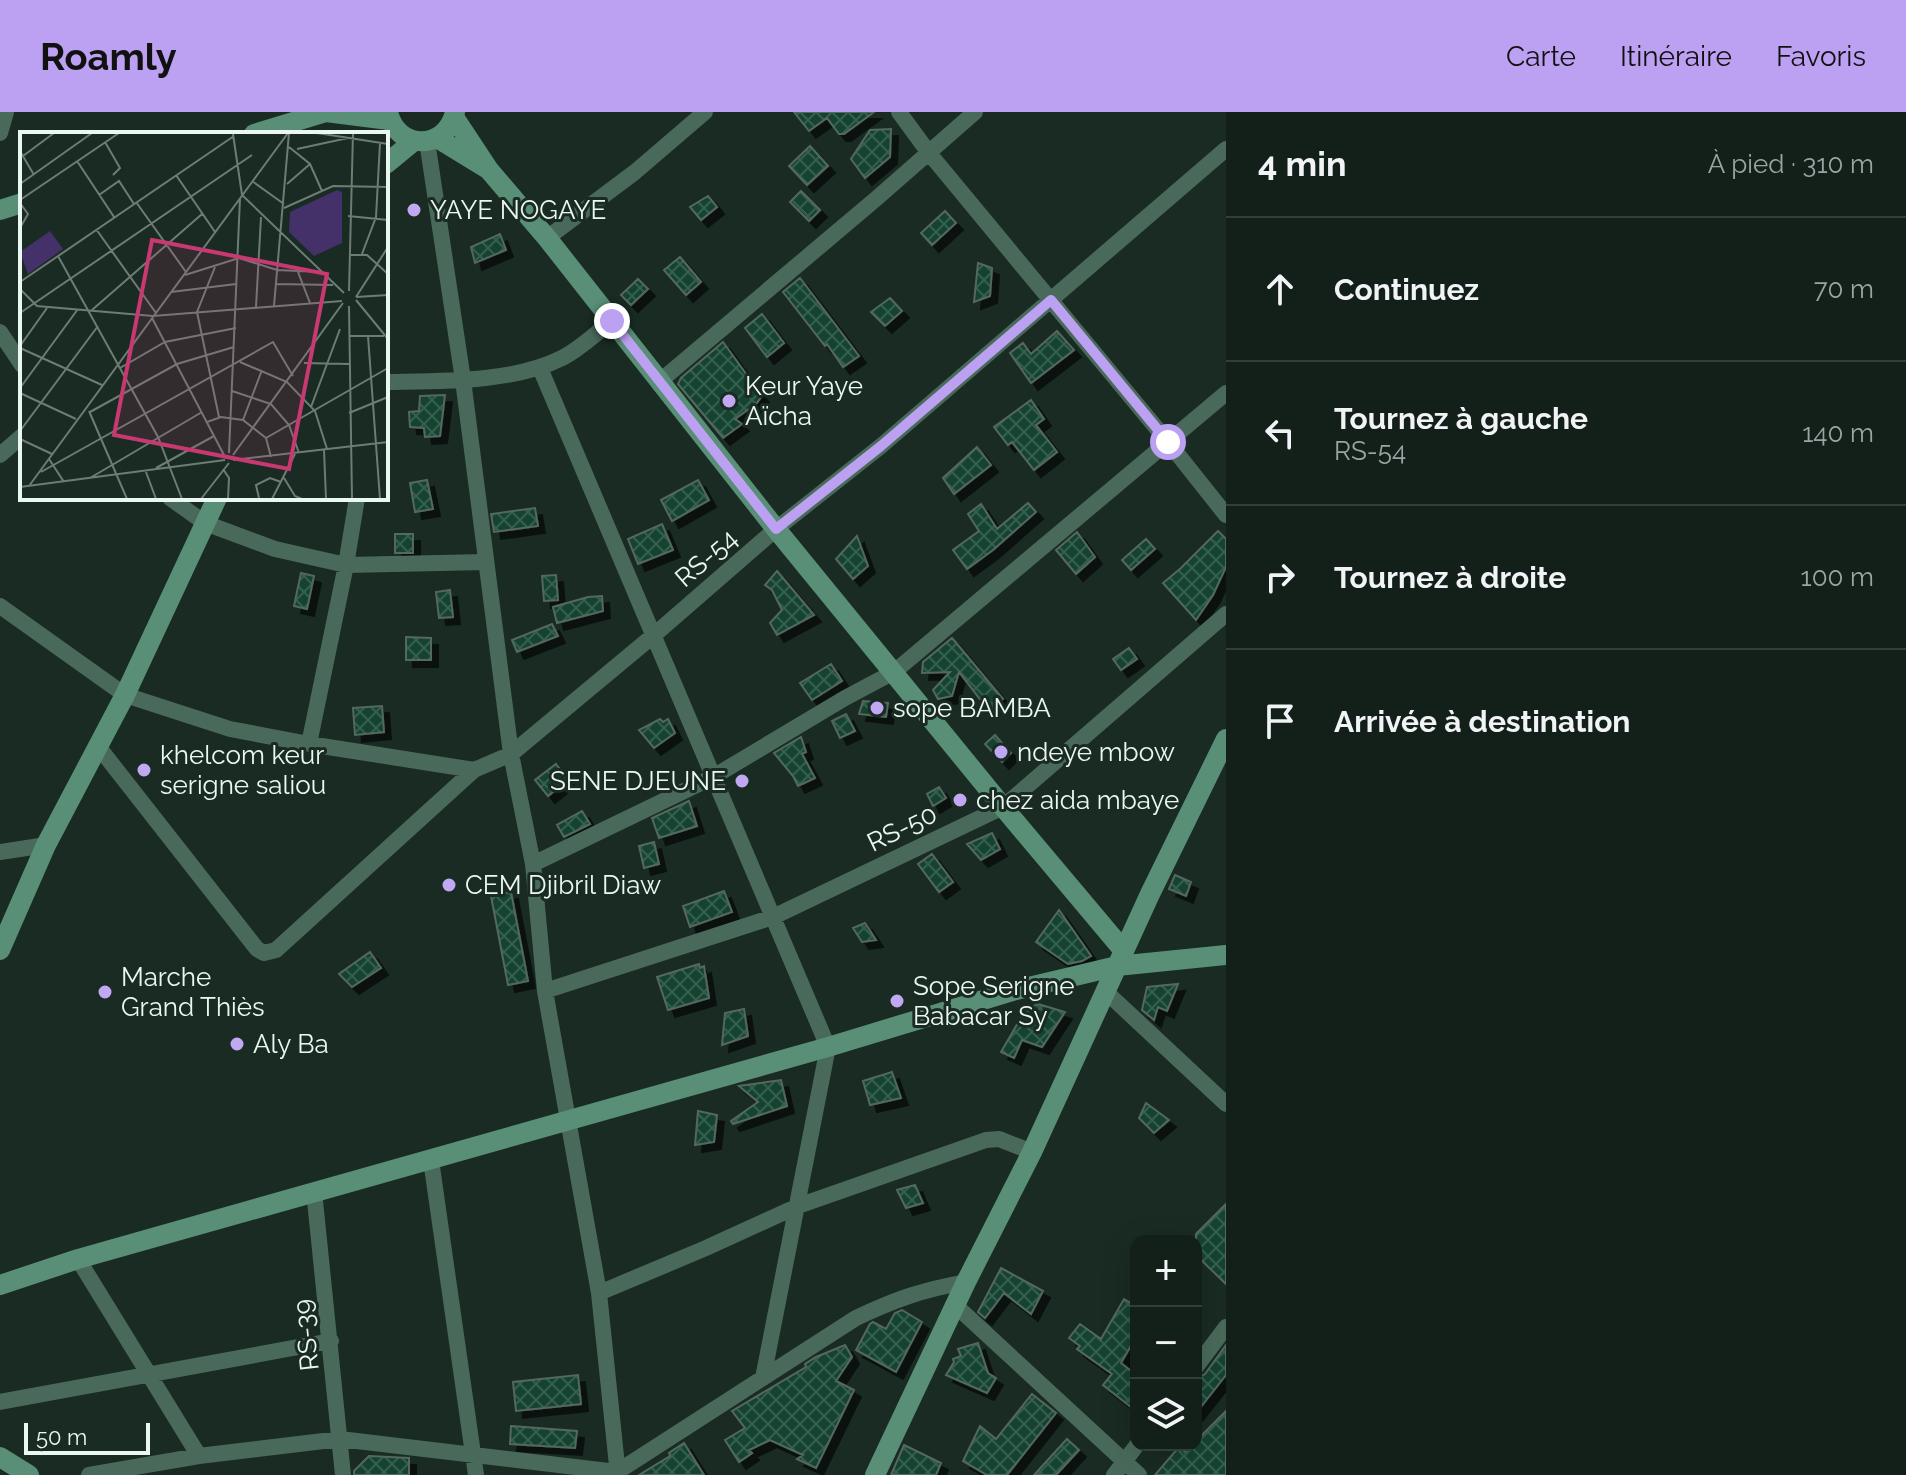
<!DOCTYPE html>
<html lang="fr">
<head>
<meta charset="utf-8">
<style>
	:root { --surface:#13201a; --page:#1c2823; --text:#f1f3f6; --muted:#9da3a2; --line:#323e39; --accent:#bca0f2 }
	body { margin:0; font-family:Raleway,sans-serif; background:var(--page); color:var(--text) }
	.controls { position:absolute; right:24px; bottom:24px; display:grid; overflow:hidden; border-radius:16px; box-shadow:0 8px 32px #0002 }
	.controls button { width:72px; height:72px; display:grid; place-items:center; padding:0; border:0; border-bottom:2px solid var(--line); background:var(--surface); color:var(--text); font:40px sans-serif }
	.scale { position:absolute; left:24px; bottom:20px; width:126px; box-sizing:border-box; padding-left:8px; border:4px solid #ebf7f1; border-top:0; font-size:22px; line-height:28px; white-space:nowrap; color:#ebf7f1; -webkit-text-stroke:6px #192b23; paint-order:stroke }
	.stop { position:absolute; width:24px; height:24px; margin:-18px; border:6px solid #bca0f2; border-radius:50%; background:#fff }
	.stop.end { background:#bca0f2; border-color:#fff; box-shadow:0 2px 8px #0008 }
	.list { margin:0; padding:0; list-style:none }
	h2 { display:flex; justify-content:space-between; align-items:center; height:104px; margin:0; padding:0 32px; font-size:34px }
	h2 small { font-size:26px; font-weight:400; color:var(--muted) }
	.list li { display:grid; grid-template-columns:52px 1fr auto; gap:24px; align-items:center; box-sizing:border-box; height:144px; padding:0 32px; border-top:2px solid var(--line) }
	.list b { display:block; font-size:30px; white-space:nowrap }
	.list p { margin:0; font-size:26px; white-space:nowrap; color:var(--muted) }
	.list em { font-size:26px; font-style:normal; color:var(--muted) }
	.icon { flex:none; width:44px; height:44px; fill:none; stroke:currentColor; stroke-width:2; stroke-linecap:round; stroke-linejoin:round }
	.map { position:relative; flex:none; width:1226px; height:1363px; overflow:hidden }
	header { display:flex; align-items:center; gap:48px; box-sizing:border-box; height:112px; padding:0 40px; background:var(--accent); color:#111 }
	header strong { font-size:38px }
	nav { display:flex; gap:44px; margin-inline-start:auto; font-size:28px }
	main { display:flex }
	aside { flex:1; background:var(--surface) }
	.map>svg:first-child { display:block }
</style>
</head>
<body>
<header>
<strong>Roamly</strong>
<nav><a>Carte</a><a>Itinéraire</a><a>Favoris</a></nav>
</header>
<main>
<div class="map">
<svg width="1226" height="1363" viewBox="0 0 1226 1363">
	<defs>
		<pattern id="building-cross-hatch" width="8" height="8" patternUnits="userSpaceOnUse" patternTransform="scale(2)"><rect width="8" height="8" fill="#134330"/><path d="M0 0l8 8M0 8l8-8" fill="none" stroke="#365f4e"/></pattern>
		<filter id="shadow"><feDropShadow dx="7" dy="7" stdDeviation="0" flood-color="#0009"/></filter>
	</defs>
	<rect width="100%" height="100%" fill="#192b23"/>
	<path fill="url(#building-cross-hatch)" stroke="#54685e" stroke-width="2" filter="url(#shadow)" d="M 794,0 L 874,0 L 844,22 L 839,22 L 827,6 L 809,19 Z
		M 891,17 L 890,45 L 865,66 L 851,47 L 870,18 Z
		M 810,34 L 828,54 L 807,73 L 789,54 Z
		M 801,79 L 820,98 L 809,109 L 790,90 Z
		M 708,84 L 717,95 L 701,108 L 690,95 Z
		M 945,99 L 956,111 L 932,133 L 921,121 Z
		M 500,122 L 506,138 L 475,151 L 471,135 Z
		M 680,145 L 701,170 L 686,183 L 664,158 Z
		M 978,151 L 992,156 L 990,184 L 974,190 Z
		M 800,166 L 859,244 L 843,255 L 827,232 L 825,234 L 783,180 Z
		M 638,167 L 648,177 L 631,193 L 621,183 Z
		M 890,186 L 902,199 L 885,214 L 871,200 Z
		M 762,202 L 784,231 L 767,245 L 745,216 Z
		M 1057,219 L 1074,238 L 1031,271 L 1010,241 L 1023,231 L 1031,242 Z
		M 723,230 L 762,284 L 756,292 L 735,307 L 742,312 L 723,326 L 678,272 L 681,266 Z
		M 445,283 L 440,324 L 425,325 L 424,316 L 410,315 L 409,300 L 419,299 L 420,284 Z
		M 1031,288 L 1044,307 L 1036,313 L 1057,340 L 1034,358 L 1012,330 L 1008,333 L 994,315 Z
		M 977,335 L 991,353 L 954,382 L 943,366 Z
		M 427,368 L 433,397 L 415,400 L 410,371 Z
		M 698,368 L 709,388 L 672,409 L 661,388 Z
		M 1028,391 L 1036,400 L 993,438 L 967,457 L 953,438 L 979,419 L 968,402 L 981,392 L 997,417 Z
		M 535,396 L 538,414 L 494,420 L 491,402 Z
		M 662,412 L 673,438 L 638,452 L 628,427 Z
		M 1218,419 L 1226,427 L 1226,455 L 1213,483 L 1196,508 L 1163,471 L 1181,456 Z
		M 1077,420 L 1095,445 L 1076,462 L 1056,438 Z
		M 395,422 L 413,422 L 413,441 L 395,441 Z
		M 857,424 L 868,454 L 853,467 L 836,447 Z
		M 1146,427 L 1155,437 L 1131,458 L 1122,448 Z
		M 777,459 L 814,503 L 777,523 L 770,511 L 782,498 L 772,478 L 765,473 Z
		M 301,461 L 314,464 L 307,497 L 294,494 Z
		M 556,463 L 558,488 L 544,489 L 542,464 Z
		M 450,478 L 453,505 L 439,506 L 436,480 Z
		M 602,484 L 603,499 L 557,511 L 553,495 L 588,485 Z
		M 552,512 L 558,524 L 517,540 L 512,528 Z
		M 406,525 L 431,526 L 431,548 L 406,548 Z
		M 952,526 L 1003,587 L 989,599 L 959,560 L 952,584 L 938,587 L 933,578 L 950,560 L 922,561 L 923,550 Z
		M 1129,536 L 1137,547 L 1121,558 L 1113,547 Z
		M 831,552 L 842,569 L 812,588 L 800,571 Z
		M 863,589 L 888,591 L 886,605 L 859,602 Z
		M 382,594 L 384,620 L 355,623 L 353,596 Z
		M 846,602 L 855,619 L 840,626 L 832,609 Z
		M 660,607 L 663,610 L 668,607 L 675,621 L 654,636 L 639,618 Z
		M 995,623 L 1011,641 L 1002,650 L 985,632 Z
		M 801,625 L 806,640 L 802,642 L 815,666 L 798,674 L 793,664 L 774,641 Z
		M 556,652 L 568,668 L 548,684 L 535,668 Z
		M 939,675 L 946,686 L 933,694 L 927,682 Z
		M 689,689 L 697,714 L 659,726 L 652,706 Z
		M 582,699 L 590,712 L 564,725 L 557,713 Z
		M 992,721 L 1000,737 L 981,748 L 967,732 Z
		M 654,730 L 659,752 L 644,756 L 639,734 Z
		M 932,742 L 953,770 L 939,780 L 918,752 Z
		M 1175,763 L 1191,770 L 1186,784 L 1169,777 Z
		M 724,779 L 732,800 L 690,815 L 683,794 Z
		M 511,780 L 528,869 L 508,873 L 491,784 Z
		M 1059,798 L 1091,844 L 1082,849 L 1068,852 L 1036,830 Z
		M 865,811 L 876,828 L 862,830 L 853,816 Z
		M 370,840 L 381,856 L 352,875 L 339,862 Z
		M 699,852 L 700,856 L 704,854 L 709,886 L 668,898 L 657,865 Z
		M 1178,872 L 1167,899 L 1158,895 L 1154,908 L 1142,898 L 1147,875 Z
		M 1038,892 L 1065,900 L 1042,935 L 1022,928 L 1014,946 L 1001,940 L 1026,897 Z
		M 744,897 L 748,924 L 722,933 L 725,901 Z
		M 892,960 L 901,986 L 870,993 L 863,969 Z
		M 781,968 L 787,994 L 733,1012 L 731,1009 L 758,990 L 739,974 Z
		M 1146,991 L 1169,1008 L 1154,1021 L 1139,1006 Z
		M 698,999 L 717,1003 L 714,1030 L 695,1033 Z
		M 915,1073 L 923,1091 L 906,1096 L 897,1078 Z
		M 1226,1092 L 1226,1172 L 1196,1143 L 1196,1122 Z
		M 1001,1156 L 1043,1179 L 1031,1202 L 1004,1181 L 985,1206 L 978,1200 Z
		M 1124,1187 L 1136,1194 L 1136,1225 L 1121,1251 L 1136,1263 L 1136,1299 L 1103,1273 L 1112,1262 L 1077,1237 L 1080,1234 L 1069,1226 L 1080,1212 L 1101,1227 Z
		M 902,1198 L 922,1210 L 896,1260 L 856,1238 L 870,1212 L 873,1210 L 886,1217 L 895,1201 Z
		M 978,1231 L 988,1261 L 996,1266 L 987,1281 L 946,1263 L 954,1250 L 953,1247 L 961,1244 L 958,1237 Z
		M 845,1233 L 852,1245 L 836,1269 L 854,1278 L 816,1356 L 797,1347 L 803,1343 L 770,1328 L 749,1338 L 752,1341 L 739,1350 L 725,1328 L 745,1316 L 732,1299 L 806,1255 L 805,1252 L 816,1245 Z
		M 1226,1233 L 1226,1263 L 1196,1301 L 1196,1267 L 1205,1262 Z
		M 578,1263 L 581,1292 L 516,1299 L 513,1270 Z
		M 1032,1282 L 1056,1301 L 1007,1363 L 987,1363 L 963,1349 L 980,1314 L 996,1327 Z
		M 1226,1299 L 1226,1363 L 1155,1363 L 1179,1335 L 1185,1340 L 1192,1333 L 1196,1333 L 1196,1329 Z
		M 511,1314 L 577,1319 L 575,1336 L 510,1332 Z
		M 1067,1327 L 1079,1338 L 1056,1363 L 1034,1363 Z
		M 684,1331 L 704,1363 L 639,1363 L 670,1344 L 669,1341 Z
		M 904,1333 L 941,1351 L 936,1363 L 891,1363 Z
		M 369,1344 L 409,1346 L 409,1363 L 354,1363 L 354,1359 Z"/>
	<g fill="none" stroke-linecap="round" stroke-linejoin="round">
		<path stroke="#496a5a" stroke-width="16" d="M 899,0 L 929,41 L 1168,330 L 1226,403
			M 0,21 L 6,0
			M 427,29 L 463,268 L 511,642 L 533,752 L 545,879 L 599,1181 L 618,1363
			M 547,126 L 635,60 L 705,0
			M 0,220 L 22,253
			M 540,256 L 828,935 L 763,1266
			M 386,270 C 441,269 512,271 562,246 C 580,237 596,221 612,209
			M 659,270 L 877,86 L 975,0
			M 0,343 L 22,324
			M 170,386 L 205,411 L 275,437 L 346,453 L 486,450
			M 0,494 L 125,583 L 230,617 L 309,632 L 474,658
			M 309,632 L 346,453 L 357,386
			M 97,633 L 257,837 L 264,841 L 276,838 L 474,658 L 511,642 L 654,523 L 776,417 L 881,334 L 1226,37
			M 0,740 L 46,733
			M 533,752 L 713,665 L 845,586 L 894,560 L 1226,281
			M 1104,878 L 1226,992
			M 545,879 L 773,805 L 1003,695 L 1226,502
			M 431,1048 L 476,1363
			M 314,1079 L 343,1363
			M 78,1147 L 199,1344
			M 599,1181 L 706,1136 L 798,1094 L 986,1028 L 999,1027 L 1032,1040
			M 955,1193 L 1139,1363
			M 1196,1255 L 1226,1215
			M 0,1290 L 331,1229
			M 89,1363 L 199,1344 L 340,1327 L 617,1360 L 856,1206 C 896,1187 922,1178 966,1170
			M 1114,1363 L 1137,1333"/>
		<path stroke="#598f76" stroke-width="20" d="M 326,0 L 389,8
			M 388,0 C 397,39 446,39 455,0
			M 454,5 L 489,58 L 547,126 L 776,417 L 1003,695 L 1124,839
			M 254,22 L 326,0
			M 437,26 L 486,56
			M 386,52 L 414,29
			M 0,98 L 22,91
			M 0,838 L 46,733 L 125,583 L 217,386
			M 0,1173 L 78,1147 L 828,935 L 1016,878 L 1117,854 L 1226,843
			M 0,1345 L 29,1363
			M 875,1363 L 966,1170 L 1032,1040 L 1150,782 L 1226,627"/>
	</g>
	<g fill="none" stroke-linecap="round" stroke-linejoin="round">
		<path stroke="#bca0f2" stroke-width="10" d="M 612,209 L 776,417 L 881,334 L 1051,188 L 1168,330"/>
	</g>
	<g fill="#c0a8f3" stroke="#192b23" stroke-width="3">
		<circle cx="414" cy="98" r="8"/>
		<circle cx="729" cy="289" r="8"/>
		<circle cx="877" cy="596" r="8"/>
		<circle cx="1001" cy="640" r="8"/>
		<circle cx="144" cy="658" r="8"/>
		<circle cx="742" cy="669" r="8"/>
		<circle cx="960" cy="688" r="8"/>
		<circle cx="449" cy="773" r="8"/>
		<circle cx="105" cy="880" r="8"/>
		<circle cx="897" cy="889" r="8"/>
		<circle cx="237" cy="932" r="8"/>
	</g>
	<g text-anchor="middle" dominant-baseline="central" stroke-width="6" stroke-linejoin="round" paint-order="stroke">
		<g font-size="26" fill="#ebf7f1" stroke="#192b23" text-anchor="start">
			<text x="430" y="98">YAYE NOGAYE</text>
			<text x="745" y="274">Keur Yaye<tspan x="745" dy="30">Aïcha</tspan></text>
			<text x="893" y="596">sope BAMBA</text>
			<text x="1017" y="640">ndeye mbow</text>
			<text x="160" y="643">khelcom keur<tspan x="160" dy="30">serigne saliou</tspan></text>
			<text x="726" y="669" text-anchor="end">SENE DJEUNE</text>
			<text x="976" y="688">chez aida mbaye</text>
			<text x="465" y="773">CEM Djibril Diaw</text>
			<text x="121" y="865">Marche<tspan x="121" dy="30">Grand Thiès</tspan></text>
			<text x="913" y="874">Sope Serigne<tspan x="913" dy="30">Babacar Sy</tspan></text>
			<text x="253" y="932">Aly Ba</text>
		</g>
		<g font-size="26" fill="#ebf7f1" stroke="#192b23">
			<text transform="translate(706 446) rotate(-41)">RS-54</text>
			<text transform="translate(902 716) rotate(-26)">RS-50</text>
			<text transform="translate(306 1223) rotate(-96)">RS-39</text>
		</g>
	</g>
	<g transform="translate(20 20)">
		<rect width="368" height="368" fill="#192b23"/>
		<path d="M 30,99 L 43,117 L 8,142 L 0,120 Z" fill="#453169"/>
		<path d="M 317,58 L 322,60 L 322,111 L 294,124 L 269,100 L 270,80 Z" fill="#453169"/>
		<path fill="none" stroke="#6d7d75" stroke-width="2" d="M 297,1 L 368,12M 213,2 L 222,63 L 324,161M 85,10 L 100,36 L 93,43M 269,15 L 290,32 L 302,59M 277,17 L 328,6M 0,19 L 14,43M 3,24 L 34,1M 57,29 L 94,85M 156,43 L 195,100M 232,49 L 264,72M 0,52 L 72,1M 267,52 L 290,32M 79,63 L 99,49 L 114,72M 0,68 L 99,1M 116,70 L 166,140M 0,71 L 8,82 L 0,96M 264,76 L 313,54 L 368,55M 328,84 L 368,88M 76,97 L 136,181M 342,122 L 356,85 L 360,11M 329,123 L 347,123 L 368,142M 38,124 L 138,305 L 162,367M 195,135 L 177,180 L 199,285M 278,140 L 290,171M 165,143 L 219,126 L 257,138 L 301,140M 0,150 L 214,4M 256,152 L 313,153M 0,157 L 17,174 L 133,184 L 322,169M 329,159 L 333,1M 151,160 L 216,152M 336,165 L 368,115M 336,165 L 368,163M 336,168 L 368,207M 254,174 L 269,1M 329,174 L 332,367M 236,175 L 241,85M 72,178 L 182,82M 0,181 L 232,23M 132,186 L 204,323M 329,204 L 364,204M 348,204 L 360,367M 0,214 L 27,176M 0,216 L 82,253M 220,230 L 267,250 L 295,279 L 307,317M 284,231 L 329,232M 100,236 L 145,210 L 216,196M 0,256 L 58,177M 212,259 L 251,272 L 269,293 L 279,321M 0,261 L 56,287M 291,275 L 320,197M 69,279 L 107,367M 70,280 L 157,232 L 214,215M 329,281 L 368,265M 223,288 L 242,238M 187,290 L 201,285 L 223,288 L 246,306 L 251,325M 0,299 L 78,194M 246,306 L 368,236M 0,307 L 32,322M 304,318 L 306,367M 209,321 L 220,66M 213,323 L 323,171M 29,327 L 44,350M 213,328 L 368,310M 136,336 L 194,304M 203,337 L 209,346 L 208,367M 21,340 L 253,210 L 273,244M 126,340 L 136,367M 70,346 L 182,280M 264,346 L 275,364 L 282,367M 9,354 L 268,1M 0,355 L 205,328M 239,366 L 236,353 L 250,346 L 261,350M 181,367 L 209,331M 252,367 L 275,322"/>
		<path fill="#c83972" fill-opacity="0.15" stroke="#c83972" stroke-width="4" d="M 132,108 L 307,142 L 269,337 L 94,303 Z"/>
		<rect width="368" height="368" fill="none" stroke="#ebf7f1" stroke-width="4"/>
	</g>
</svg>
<div class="controls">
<button>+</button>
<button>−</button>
<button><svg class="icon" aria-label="layers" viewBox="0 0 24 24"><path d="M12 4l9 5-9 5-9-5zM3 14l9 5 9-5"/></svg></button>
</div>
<div class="scale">50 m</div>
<div class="stop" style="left:1168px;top:330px"></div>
<div class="stop end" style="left:612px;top:209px"></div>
</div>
<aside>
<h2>4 min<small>À pied · 310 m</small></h2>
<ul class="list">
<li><svg class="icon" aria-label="ahead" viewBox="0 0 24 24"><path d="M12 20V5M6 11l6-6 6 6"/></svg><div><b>Continuez</b></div><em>70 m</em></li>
<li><svg class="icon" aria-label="left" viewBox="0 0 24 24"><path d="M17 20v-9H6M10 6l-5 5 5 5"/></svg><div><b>Tournez à gauche</b><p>RS-54</p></div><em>140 m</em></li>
<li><svg class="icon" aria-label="right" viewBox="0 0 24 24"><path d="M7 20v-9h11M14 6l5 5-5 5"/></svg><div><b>Tournez à droite</b></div><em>100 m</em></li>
<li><svg class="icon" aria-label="arrive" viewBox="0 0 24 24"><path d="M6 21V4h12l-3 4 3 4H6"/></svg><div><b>Arrivée à destination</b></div></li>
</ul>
</aside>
</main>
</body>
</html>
